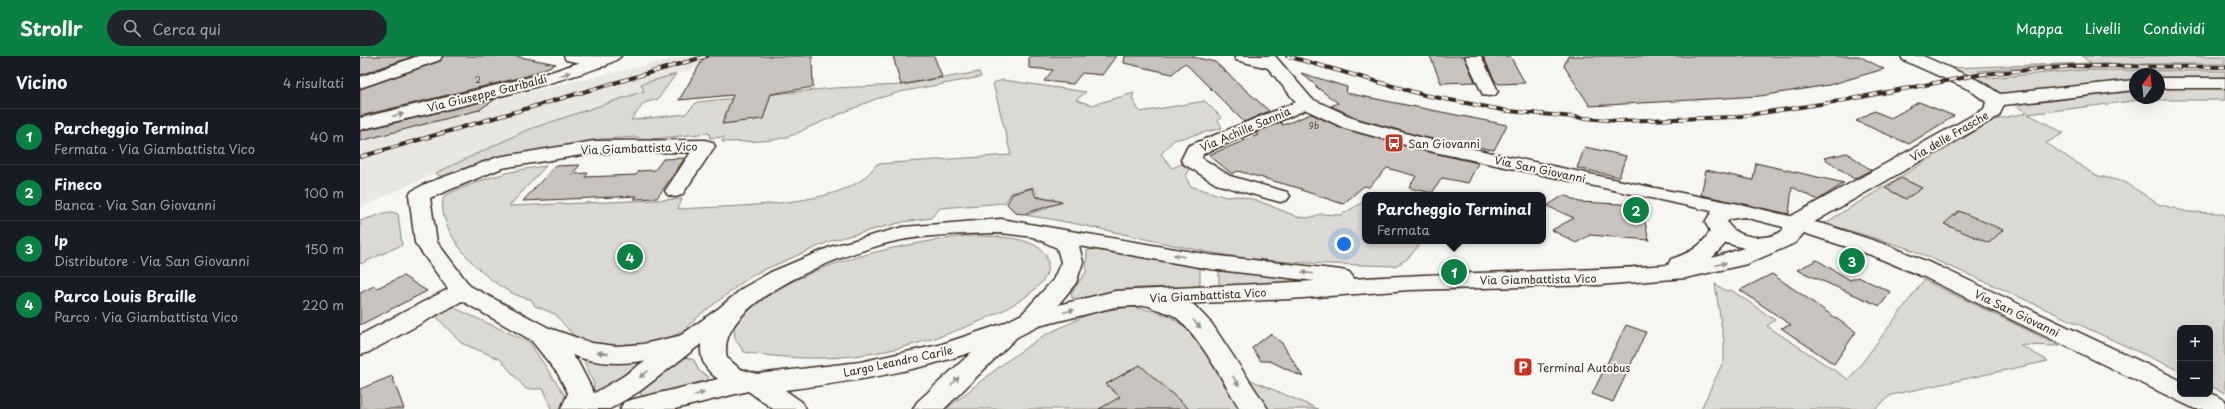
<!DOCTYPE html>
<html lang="it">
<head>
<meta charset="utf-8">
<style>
	:root { --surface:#171b24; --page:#20242c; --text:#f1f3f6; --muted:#9ea1a6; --line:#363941; --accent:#0b8043 }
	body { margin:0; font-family:"Playpen Sans",sans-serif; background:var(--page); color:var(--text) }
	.controls { position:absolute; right:12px; bottom:12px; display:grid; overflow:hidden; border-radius:8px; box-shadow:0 4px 16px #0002 }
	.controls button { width:36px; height:36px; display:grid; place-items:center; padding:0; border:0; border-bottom:1px solid var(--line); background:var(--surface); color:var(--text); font:20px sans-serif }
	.compass { position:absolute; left:1769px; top:12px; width:36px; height:36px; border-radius:50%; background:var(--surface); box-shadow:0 4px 16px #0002; rotate:15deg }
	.you { position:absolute; left:984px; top:188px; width:14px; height:14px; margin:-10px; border:3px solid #fff; border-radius:50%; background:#1a73e8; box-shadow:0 0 0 6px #1a73e833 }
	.badge { display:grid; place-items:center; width:26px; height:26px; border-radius:50%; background:var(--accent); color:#fff; font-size:13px; font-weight:700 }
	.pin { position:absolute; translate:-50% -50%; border:2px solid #fff; box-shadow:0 1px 4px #0006 }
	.popup { position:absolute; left:1002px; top:136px; width:184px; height:52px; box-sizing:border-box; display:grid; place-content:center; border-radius:8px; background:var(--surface); filter:drop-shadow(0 1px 3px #0005); font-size:13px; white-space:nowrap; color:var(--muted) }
	.popup b { font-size:15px; color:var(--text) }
	.popup::after { content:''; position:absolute; left:50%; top:100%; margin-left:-8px; border:8px solid transparent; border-top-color:var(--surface) }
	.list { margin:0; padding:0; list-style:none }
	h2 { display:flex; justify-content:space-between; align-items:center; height:52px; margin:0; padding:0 16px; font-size:17px }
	h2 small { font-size:13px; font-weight:400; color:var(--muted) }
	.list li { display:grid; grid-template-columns:26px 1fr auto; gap:12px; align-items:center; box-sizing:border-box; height:56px; padding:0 16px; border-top:1px solid var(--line) }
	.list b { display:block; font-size:15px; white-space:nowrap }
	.list p { margin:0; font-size:13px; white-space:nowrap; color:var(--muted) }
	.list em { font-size:13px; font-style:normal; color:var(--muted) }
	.icon { flex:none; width:22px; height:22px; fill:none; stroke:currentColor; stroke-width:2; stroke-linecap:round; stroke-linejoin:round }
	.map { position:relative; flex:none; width:1865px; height:353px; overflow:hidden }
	header { display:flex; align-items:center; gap:24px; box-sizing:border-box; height:56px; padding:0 20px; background:var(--accent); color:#fff }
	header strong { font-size:19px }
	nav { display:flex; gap:22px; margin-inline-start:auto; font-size:14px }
	.search { width:280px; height:36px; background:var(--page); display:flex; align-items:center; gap:10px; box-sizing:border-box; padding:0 14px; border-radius:22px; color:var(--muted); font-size:15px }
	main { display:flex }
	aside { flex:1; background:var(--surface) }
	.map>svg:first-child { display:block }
</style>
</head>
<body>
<header>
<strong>Strollr</strong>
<div class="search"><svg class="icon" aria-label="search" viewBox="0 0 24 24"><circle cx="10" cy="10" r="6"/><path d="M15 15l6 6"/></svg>Cerca qui</div>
<nav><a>Mappa</a><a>Livelli</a><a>Condividi</a></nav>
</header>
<main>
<aside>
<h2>Vicino<small>4 risultati</small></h2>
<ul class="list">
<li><span class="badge">1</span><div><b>Parcheggio Terminal</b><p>Fermata · Via Giambattista Vico</p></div><em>40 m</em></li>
<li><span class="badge">2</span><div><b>Fineco</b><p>Banca · Via San Giovanni</p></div><em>100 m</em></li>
<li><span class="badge">3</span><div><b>Ip</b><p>Distributore · Via San Giovanni</p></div><em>150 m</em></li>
<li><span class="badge">4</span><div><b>Parco Louis Braille</b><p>Parco · Via Giambattista Vico</p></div><em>220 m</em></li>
</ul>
</aside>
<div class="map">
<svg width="1865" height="353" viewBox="0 0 1865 353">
	<rect width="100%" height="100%" fill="#f6f6f2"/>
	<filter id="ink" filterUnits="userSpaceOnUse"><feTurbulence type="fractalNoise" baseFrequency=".025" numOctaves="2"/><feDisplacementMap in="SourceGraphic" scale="8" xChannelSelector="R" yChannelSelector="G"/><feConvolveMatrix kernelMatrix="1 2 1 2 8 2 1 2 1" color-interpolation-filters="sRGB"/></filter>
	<g filter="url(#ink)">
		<path fill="#e8e7e2" d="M 326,0 L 344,0 L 353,7 L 281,28 L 284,35 L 167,74 L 0,152 L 0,75 Z
			M 1816,7 L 1865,8 L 1865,15 L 1723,14 L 1628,22 L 1618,15 L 1714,8 Z"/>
		<path fill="#dad9d3" stroke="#8a8278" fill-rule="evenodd" d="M 1722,0 L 1865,0 L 1865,8 L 1714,8 L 1618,15 L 1628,22 L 1723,14 L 1865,15 L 1865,44 L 1780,44 L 1668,58 L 1704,77 L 1686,87 L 1735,119 L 1765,126 L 1798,148 L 1828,156 L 1858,157 L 1865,159 L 1865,337 L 1850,330 L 1850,272 L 1820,272 L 1820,315 L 1642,233 L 1547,192 L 1465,167 L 1633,64 L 1667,57 L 1616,22 L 1591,12 L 1730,7 ZM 1775,18 L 1799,18 L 1799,42 L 1775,42 Z
			M 619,16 L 621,21 L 540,36 L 513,44 L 445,73 C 421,88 389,85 362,86 L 364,81 L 350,82 L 349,77 L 282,84 L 278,81 L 241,83 L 135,103 L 88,120 L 79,120 L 76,117 L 167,74 L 284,35 L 281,28 L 316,18 L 298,43 L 284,47 L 271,64 L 325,58 L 337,46 L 474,32 L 541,29 Z
			M 643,24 L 726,36 L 716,44 L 732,49 L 774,37 L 772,42 L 780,56 L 845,45 L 862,62 L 858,64 L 862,72 L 814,84 L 801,98 L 812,112 L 822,108 L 829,114 L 826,121 L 830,130 L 866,141 L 878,140 L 896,144 L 938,161 L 948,162 L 961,158 L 981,159 L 1005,145 L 1005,185 L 1063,185 L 1047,203 L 1035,210 C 981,208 925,208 871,200 C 802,189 735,169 665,159 L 685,153 L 694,143 L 678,140 L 673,131 L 651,137 L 645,147 L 580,152 L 571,162 L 543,166 L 473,184 L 392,219 L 341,258 L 323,275 L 303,285 L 261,291 L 235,288 L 214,280 L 195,258 L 175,250 L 171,243 C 137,240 72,177 84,140 C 117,124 150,114 186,110 L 149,150 L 322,143 L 318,153 C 366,150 462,151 500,125 C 506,121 512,114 517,108 L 651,99 L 633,27 Z
			M 32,156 L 38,158 L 42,189 L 0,208 L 0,165 L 24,157 Z
			M 606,180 C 626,180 686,178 688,207 C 688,217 685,224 677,231 C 654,255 591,278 558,287 C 500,304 443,306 384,296 L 375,283 L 374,271 C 421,210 533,189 606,180 Z
			M 733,193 L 840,212 L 840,232 C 813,232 785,230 758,234 C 743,236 727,244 712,242 L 711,237 L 726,216 L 727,195 Z
			M 859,215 L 928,222 L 934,224 L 933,228 L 859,231 Z
			M 1564,224 L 1700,290 L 1660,289 L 1688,305 L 1531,339 L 1515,353 L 1341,353 L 1364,304 L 1364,286 L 1355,228 L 1366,235 L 1371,234 L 1415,264 L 1407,270 L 1489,324 Z
			M 90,250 L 169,286 L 210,347 L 203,353 L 191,353 L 184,333 L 166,333 L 140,303 L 101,287 L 75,259 Z
			M 772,251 C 788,254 805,256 818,266 C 844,285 863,326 880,353 L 586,353 L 644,307 L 683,280 L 733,256 Z
			M 325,301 L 334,304 L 339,315 L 349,321 L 343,329 L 283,340 L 280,338 L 281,334 Z
			M 223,302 L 292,302 L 233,342 L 234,328 Z
			M 886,323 L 891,324 L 958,353 L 900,353 Z"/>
		<path fill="#c8c3be" stroke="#3b2a1e" d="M 7,0 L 54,0 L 0,19 L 0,2 Z
			M 83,0 L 155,0 L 196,8 L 167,20 L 0,60 L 0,33 L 80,5 Z
			M 345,0 L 452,0 L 453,31 L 411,38 L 403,63 L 362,68 L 373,39 L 319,44 Z
			M 533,0 L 574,0 L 582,21 L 541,29 Z
			M 669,0 L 756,0 L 742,19 L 722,17 L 713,28 L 684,25 L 693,14 L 669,12 Z
			M 765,0 L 834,0 L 833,1 L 855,6 L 909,55 L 884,66 L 825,7 L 812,18 L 764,7 Z
			M 1070,0 L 1104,0 L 1115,26 L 1081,27 Z
			M 1123,0 L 1150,0 L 1165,27 L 1139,28 L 1135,25 Z
			M 1208,0 L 1499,0 L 1524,13 L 1469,29 L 1400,40 L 1230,50 L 1204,10 Z
			M 941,17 L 987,31 L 986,37 L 1147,69 L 1134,94 L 1063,81 L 999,63 L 971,50 L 978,47 L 955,30 L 958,31 Z
			M 137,42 L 119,54 L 0,85 L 0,75 Z
			M 1559,46 L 1594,60 L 1549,88 L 1496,65 L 1514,55 L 1531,62 Z
			M 951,58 L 984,73 L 1060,94 L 1118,107 L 1108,127 L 1082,122 L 1072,137 L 1049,132 L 1056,120 L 1027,112 L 1009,131 L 1004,130 L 983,148 L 941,134 L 942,133 L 878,115 L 872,118 L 849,99 L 898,79 L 895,77 L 920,66 L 923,69 Z
			M 1225,91 L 1266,100 L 1259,121 L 1217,112 Z
			M 1487,97 L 1511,114 L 1494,123 L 1464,102 Z
			M 325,102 L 297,142 L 274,143 L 277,140 L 163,145 L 195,110 L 220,109 L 212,118 L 228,117 L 225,121 L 276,119 L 279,115 L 295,114 L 303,103 Z
			M 1396,107 L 1400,108 L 1484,127 L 1458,144 L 1432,131 L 1429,158 L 1341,139 L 1346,114 L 1393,124 Z
			M 1541,122 L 1562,132 L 1546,143 L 1525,132 Z
			M 672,132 L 676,141 L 703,146 L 663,158 L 656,157 L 647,148 L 652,138 Z
			M 1204,139 L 1219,146 L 1281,149 L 1289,184 L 1230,179 L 1216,187 L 1192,174 L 1214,162 L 1187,150 Z
			M 1599,155 L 1643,174 L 1629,187 L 1584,168 Z
			M 1457,204 L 1490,224 L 1498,221 L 1531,236 L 1520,250 L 1437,214 Z
			M 1412,218 L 1496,276 L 1474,308 L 1421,272 L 1431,269 L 1380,234 Z
			M 43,220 L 67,235 L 0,269 L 0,237 L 14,230 L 17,232 Z
			M 1266,269 L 1286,276 L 1253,346 L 1232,338 Z
			M 910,278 L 922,287 L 943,321 L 910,305 L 901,305 L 892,292 Z
			M 780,309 L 829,353 L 739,353 L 760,341 L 746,328 Z
			M 32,320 L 44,353 L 0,353 L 0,333 Z"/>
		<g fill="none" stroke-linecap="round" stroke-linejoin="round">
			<defs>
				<path id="street" d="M 58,0 L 82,0 L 80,4 L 0,32 L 0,21 Z
					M 204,0 L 236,0 L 246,2 L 249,6 L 246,10 L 240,11 L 206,4 Z
					M 874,0 L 902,0 L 918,4 L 921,8 L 918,12 L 912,13 L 876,4 Z
					M 1105,0 L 1121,0 L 1138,35 L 1135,39 L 1129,40 L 1123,39 Z
					M 1541,0 L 1563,0 L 1622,26 L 1640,38 L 1775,24 L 1775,34 L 1644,49 L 1639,60 L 1442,173 L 1434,175 L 1426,173 L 1423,168 L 1426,163 L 1624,53 L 1626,46 L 1610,34 L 1543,4 Z
					M 1799,22 L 1865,22 L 1865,32 L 1799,32 Z
					M 946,42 L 952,43 L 955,47 L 952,51 L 843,98 L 842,102 L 870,120 L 927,136 L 930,140 L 927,144 L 920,146 L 856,128 L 824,108 L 821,104 L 828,90 Z
					M 345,84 L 352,86 L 355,90 L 322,139 L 315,141 L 308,139 L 305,135 L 331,96 L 234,97 L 142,112 L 70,142 L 77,186 L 110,230 L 189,272 L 232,287 L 256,290 L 283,288 L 323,279 L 332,282 L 336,288 L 332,294 C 293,305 252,314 212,299 L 218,306 L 234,337 L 229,353 L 201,353 L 208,337 L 198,318 L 171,284 L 102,245 L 9,296 L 0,299 L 0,279 L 88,233 L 55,187 L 49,139 L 52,135 L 65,128 L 138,101 L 234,85 Z
					M 792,234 L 834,249 L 852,268 L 908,353 L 880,353 C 863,326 841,282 817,262 C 806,253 788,255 780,242 L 784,236 Z"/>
				<path id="secondary" d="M 239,0 L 261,0 C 249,18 36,65 0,74 L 0,62 L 191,16 Z
					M 898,0 L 915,0 L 952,43 L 998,64 L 1063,82 L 1290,131 L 1384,149 L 1467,169 L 1527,189 L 1580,211 L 1820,324 L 1820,338 L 1850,337 L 1865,344 L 1865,353 L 1835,353 L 1564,221 L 1511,199 L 1444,177 L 1435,187 L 1387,208 L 1326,222 L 1239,229 L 1049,234 L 930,243 L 755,251 L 679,270 L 657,281 L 584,353 L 553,353 L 557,346 L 612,296 C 551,317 488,326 425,334 L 442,346 L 446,353 L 413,353 L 388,335 L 315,353 L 260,353 L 264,346 L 274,343 L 358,323 C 345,314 340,304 341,288 L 280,335 L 250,353 L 215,353 L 219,346 L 262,321 L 359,252 L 383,232 L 411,216 L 473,190 L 543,171 L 641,163 L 850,199 L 981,214 L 989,216 L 993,221 L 992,223 C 1097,215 1203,217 1308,209 L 1311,203 C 1327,198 1342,191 1350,175 L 1345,166 L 1352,155 L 1060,93 L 984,72 L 940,51 ZM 1384,161 L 1423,171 L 1423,174 C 1409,186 1376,183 1367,166 L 1370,163 ZM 641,177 L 673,181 L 697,192 L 701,206 L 693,224 L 662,258 L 642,268 L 579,289 L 500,306 L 397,318 L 380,313 L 367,302 C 353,244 489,196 532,186 C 567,178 605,178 641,177 ZM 1366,187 L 1384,192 L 1352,202 ZM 719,190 L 850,213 L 955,225 L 755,235 L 698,249 L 716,227 L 723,206 Z"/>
			</defs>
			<use href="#street" stroke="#3b2a1e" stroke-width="3"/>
			<use href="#secondary" stroke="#3b2a1e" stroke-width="3"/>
			<use href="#street" fill="#f6f6f2" fill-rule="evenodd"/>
			<use href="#secondary" fill="#f6f6f2" fill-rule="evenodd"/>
			<defs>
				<path id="rail" d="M 927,0 L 1064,39 L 1148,55 L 1258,65 L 1375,61 L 1480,45 L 1623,18 L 1717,10 L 1865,11
					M 0,101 L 347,0"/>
			</defs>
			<use href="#rail" stroke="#3b2a1e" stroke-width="4"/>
			<use href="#rail" stroke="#f6f6f2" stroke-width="2.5" stroke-dasharray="8" stroke-linecap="butt"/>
		</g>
		<defs><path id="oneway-solid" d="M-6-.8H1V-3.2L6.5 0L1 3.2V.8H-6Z"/></defs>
		<g fill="#989088">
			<use href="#oneway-solid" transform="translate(205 18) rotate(-18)"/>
			<use href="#oneway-solid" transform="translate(38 59) rotate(-13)"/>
			<use href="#oneway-solid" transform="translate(819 200) rotate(-170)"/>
			<use href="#oneway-solid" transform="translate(1361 208) rotate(-14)"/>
			<use href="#oneway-solid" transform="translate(947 217) rotate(-173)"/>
			<use href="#oneway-solid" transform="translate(709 255) rotate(-14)"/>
			<use href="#oneway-solid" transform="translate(837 268) rotate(46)"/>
			<use href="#oneway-solid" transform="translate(243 297) rotate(-173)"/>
			<use href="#oneway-solid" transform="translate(284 318) rotate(143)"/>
			<use href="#oneway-solid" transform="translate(595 325) rotate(-45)"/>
			<use href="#oneway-solid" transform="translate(876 325) rotate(57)"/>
			<use href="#oneway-solid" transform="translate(339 338) rotate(-14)"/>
		</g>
	</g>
	<defs>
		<symbol id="bus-square" viewBox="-11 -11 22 22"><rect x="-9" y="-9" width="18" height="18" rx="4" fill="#c8321e" stroke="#f6f6f2"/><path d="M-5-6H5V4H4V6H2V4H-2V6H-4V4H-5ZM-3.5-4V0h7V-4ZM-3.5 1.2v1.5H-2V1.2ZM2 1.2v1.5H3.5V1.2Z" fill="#fff"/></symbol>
		<symbol id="parking-square" viewBox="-11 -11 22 22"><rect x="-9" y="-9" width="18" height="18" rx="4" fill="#c8321e" stroke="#f6f6f2"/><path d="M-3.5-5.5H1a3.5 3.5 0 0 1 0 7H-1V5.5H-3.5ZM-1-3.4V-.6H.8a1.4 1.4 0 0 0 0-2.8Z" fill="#fff"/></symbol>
	</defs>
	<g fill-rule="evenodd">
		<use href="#bus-square" x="1023" y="76" width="22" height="22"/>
		<use href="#parking-square" x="1152" y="300" width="22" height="22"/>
	</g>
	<g text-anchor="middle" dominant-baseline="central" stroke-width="4" stroke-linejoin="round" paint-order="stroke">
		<g font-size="9" fill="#5e5046">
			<text x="118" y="23">2</text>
			<text x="954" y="69">9b</text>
		</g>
		<g font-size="11" fill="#3b2a1e" stroke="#f6f6f2">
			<text transform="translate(127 37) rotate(-14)">Via Giuseppe Garibaldi</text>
			<text transform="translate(885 73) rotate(-23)">Via Achille Sannia</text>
			<text transform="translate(1589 80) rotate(-30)">Via delle Frasche</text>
			<text transform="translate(279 92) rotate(-2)">Via Giambattista Vico</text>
			<text transform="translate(1180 113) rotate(12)">Via San Giovanni</text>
			<text transform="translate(1178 223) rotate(-1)">Via Giambattista Vico</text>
			<text transform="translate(848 239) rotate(-3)">Via Giambattista Vico</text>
			<text transform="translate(1657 257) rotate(26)">Via San Giovanni</text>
			<text transform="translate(538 305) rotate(-12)">Largo Leandro Carile</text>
		</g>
		<g font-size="11" fill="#3b2a1e" stroke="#f6f6f2" text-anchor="start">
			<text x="1048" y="87">San Giovanni</text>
			<text x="1177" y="311">Terminal Autobus</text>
		</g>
	</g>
</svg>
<div class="controls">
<button>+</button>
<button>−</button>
</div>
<svg class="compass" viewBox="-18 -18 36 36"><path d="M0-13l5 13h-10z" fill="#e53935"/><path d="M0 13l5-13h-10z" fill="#9ea1a6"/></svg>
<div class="you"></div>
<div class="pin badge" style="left:1094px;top:216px">1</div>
<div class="popup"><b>Parcheggio Terminal</b>Fermata</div>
<div class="pin badge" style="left:1276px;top:154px">2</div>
<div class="pin badge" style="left:1492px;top:205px">3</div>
<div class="pin badge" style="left:270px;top:201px">4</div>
</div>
</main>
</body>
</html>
